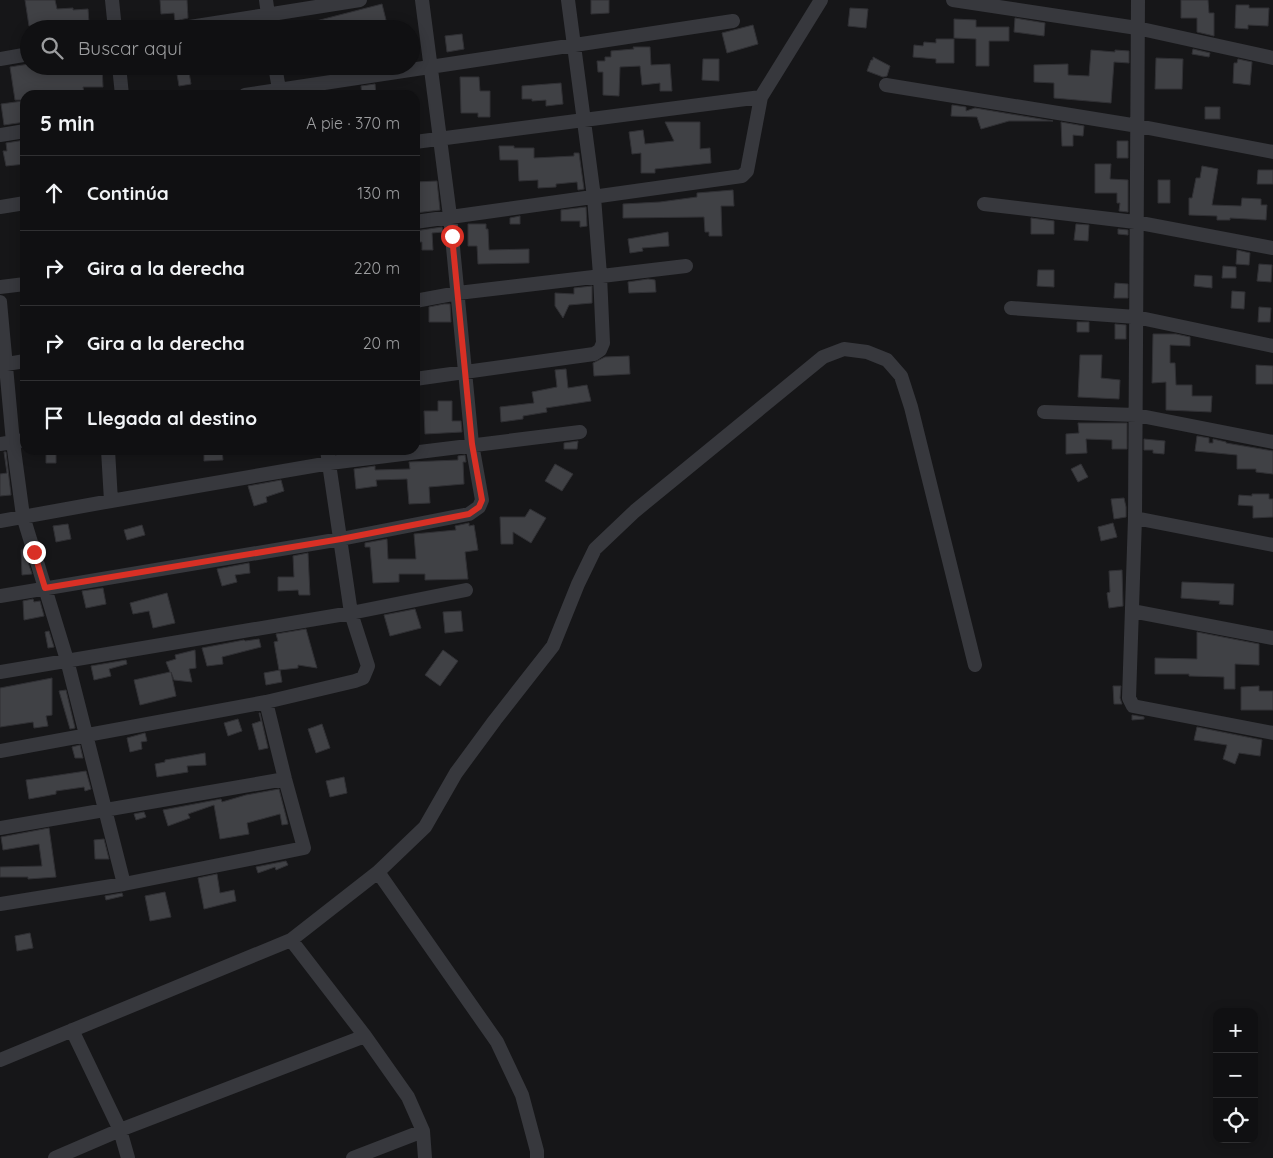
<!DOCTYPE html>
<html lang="es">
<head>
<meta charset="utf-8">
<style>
	:root { --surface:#101012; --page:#19191b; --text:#f1f3f6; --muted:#9c9d9f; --line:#303032 }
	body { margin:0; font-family:Quicksand,sans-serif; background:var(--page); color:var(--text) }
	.controls { position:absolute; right:15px; bottom:15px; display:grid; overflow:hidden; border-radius:10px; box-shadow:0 2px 12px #0003 }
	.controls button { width:45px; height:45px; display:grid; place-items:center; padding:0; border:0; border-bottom:1px solid var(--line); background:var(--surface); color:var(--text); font:25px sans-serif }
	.stop { position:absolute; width:15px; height:15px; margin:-11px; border:4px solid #d93025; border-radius:50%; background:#fff }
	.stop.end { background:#d93025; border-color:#fff; box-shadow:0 1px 5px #0008 }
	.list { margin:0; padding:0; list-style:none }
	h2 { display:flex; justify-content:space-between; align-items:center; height:65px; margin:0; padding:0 20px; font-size:21px }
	h2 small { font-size:16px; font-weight:400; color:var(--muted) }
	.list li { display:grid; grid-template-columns:32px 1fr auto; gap:15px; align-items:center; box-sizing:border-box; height:75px; padding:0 20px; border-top:1px solid var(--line) }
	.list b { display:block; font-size:19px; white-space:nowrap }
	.list em { font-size:16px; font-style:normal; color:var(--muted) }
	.icon { flex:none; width:28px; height:28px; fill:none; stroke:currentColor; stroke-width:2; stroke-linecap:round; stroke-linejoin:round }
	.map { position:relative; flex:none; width:1273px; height:1158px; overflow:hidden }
	.search { position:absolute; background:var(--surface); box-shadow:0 2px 12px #0003; left:20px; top:20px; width:400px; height:55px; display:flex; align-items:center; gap:12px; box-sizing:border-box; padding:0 18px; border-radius:28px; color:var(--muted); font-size:19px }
	.panel { position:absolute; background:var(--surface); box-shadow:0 2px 12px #0003; left:20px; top:90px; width:400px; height:365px; border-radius:15px }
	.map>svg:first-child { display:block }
</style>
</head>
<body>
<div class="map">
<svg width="1273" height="1158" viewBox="0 0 1273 1158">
	<rect width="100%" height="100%" fill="#161618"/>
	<path fill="#404145" stroke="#303034" d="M 25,0 L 55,0 L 57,9 L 73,8 L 73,10 L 88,9 L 89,23 L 60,26 L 60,29 L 44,29 L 43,23 L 29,26 Z
		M 160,0 L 187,0 L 188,18 L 175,21 L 174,13 L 161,14 Z
		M 591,0 L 609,0 L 609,13 L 591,14 Z
		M 1181,0 L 1208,0 L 1209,13 L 1214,13 L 1214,36 L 1197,32 L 1197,18 L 1181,18 Z
		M 382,4 L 387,24 L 368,29 L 357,29 L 356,24 L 317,27 L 316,21 Z
		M 1236,5 L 1249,5 L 1249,8 L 1269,8 L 1268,26 L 1248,25 L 1248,29 L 1235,28 Z
		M 850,8 L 868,9 L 866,28 L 848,26 Z
		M 1015,18 L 1045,23 L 1044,36 L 1014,32 Z
		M 954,19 L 976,20 L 976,27 L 1009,27 L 1009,41 L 989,41 L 989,66 L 976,66 L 976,39 L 954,38 Z
		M 753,25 L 758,44 L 727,53 L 722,33 Z
		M 462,34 L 464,49 L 447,52 L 445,36 Z
		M 936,39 L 954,39 L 954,63 L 936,63 L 936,59 L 913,57 L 914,45 L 923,46 L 924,42 L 936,43 Z
		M 633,47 L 650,47 L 651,65 L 670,64 L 672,91 L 660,91 L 660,83 L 642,85 L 640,66 L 620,67 L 619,96 L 603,95 L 603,72 L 598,72 L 597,61 L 605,61 L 605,57 L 611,57 L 611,51 L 634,49 Z
		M 1193,49 L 1210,53 L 1209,57 L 1192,54 Z
		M 1091,50 L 1115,52 L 1115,50 L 1129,51 L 1129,63 L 1114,62 L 1111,103 L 1054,98 L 1054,83 L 1034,82 L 1034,65 L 1068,64 L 1068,75 L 1089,76 Z
		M 873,57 L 890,66 L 887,76 L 883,77 L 867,71 L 871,60 L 873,60 Z
		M 1156,58 L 1183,59 L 1182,89 L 1155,89 Z
		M 703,59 L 719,59 L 719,81 L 702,80 Z
		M 1238,59 L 1252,62 L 1250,85 L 1233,83 L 1234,63 L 1237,63 Z
		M 29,64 L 29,66 L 41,67 L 102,66 L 103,87 L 83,87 L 84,93 L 62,95 L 25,95 L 25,100 L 15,100 L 10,67 Z
		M 188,66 L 191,84 L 179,86 L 176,68 Z
		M 460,77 L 479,77 L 480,91 L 490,91 L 490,117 L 478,117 L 478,113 L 461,113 Z
		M 561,83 L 563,104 L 546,106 L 546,100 L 532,101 L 532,99 L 522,99 L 522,86 Z
		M 375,84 L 376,95 L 362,95 L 361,86 Z
		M 23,101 L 25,122 L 4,125 L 1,104 Z
		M 952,105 L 966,107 L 966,111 L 975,108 L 1053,121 L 1009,121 L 981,129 L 977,117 L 951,116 Z
		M 1205,107 L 1220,107 L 1220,119 L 1205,119 Z
		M 665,122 L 700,122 L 700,149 L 710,148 L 711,163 L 655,169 L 655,173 L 641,173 L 641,153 L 632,154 L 629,132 L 643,130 L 645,144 L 674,141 Z
		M 1061,122 L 1084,126 L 1083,136 L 1073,135 L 1073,146 L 1062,146 Z
		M 25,140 L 25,164 L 6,166 L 3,151 L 7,151 L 6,143 Z
		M 1117,141 L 1128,141 L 1128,158 L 1117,158 Z
		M 499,146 L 514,146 L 514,148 L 534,148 L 534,158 L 574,156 L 574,153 L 579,153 L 584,189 L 578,190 L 577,182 L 556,184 L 556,187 L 538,188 L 538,180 L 519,181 L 518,160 L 500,160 Z
		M 1095,164 L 1111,164 L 1110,179 L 1128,180 L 1128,212 L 1119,211 L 1120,203 L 1117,203 L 1117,193 L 1095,193 Z
		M 1202,166 L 1218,169 L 1212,205 L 1241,206 L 1242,198 L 1261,199 L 1261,205 L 1267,205 L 1266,220 L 1230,218 L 1230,220 L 1217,220 L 1217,216 L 1189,215 L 1189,198 L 1192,198 L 1196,178 L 1200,178 Z
		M 1258,170 L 1273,170 L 1273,184 L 1257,184 Z
		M 1158,180 L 1170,180 L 1170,203 L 1158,203 Z
		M 437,181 L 440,210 L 415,213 L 415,182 Z
		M 733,190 L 734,206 L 721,206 L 722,236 L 709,236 L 709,232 L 705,232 L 704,217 L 623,218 L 623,204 L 660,202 L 697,197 L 697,193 Z
		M 586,207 L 587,226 L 580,227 L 580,221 L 561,221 L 561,210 Z
		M 520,216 L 520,224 L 510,224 L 510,218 Z
		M 1031,218 L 1054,221 L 1054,234 L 1031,234 Z
		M 468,224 L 486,224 L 486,229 L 488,229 L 489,250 L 529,249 L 529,263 L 478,264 L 477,246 L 468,246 Z
		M 1076,224 L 1089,225 L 1088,241 L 1074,240 Z
		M 442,227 L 443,232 L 432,233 L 433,250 L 422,250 L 422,242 L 415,242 L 415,231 Z
		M 1118,229 L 1128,230 L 1128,235 L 1118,234 Z
		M 668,232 L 669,246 L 642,248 L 643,251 L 630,253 L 628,239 Z
		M 1237,250 L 1250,253 L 1249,265 L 1236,264 Z
		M 1259,264 L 1272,265 L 1271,282 L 1257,281 Z
		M 1223,266 L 1236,267 L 1236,278 L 1222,278 Z
		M 1038,270 L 1054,270 L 1054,287 L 1037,286 Z
		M 1195,275 L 1212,276 L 1212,288 L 1194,286 Z
		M 648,279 L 655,280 L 656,292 L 629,293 L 628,282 Z
		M 1115,283 L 1128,284 L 1128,298 L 1114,298 Z
		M 592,286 L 592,303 L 569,305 L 563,318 L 555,306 L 555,293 L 574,294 L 574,288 Z
		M 1232,291 L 1245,292 L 1244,309 L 1231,308 Z
		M 444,304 L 450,304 L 451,322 L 429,322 L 429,307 Z
		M 1259,307 L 1271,308 L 1270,322 L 1258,322 Z
		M 1077,322 L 1089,322 L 1089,332 L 1077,332 Z
		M 1115,324 L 1126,325 L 1126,339 L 1115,339 Z
		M 1153,334 L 1176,334 L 1190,337 L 1190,346 L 1170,345 L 1170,363 L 1175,363 L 1176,385 L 1192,385 L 1192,396 L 1212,396 L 1211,412 L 1166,410 L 1166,382 L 1152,383 Z
		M 1080,355 L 1102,355 L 1101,378 L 1120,380 L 1119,399 L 1078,397 Z
		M 629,356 L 630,374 L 594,376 L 593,363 L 605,357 Z
		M 1256,365 L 1273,366 L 1273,384 L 1256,384 Z
		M 566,369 L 568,388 L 587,385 L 591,401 L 546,408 L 547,412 L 523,416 L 523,419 L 501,422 L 500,407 L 534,403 L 532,392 L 557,387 L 555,370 Z
		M 438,401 L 452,401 L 452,421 L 461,421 L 462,432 L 425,434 L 424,411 L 438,411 Z
		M 1078,423 L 1127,423 L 1127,449 L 1112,449 L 1112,440 L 1086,439 L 1087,453 L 1066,454 L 1066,434 L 1079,433 Z
		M 1197,436 L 1209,438 L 1209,443 L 1213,443 L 1213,439 L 1226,442 L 1226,443 L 1273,451 L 1273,474 L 1256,472 L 1256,469 L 1237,469 L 1237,455 L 1195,451 Z
		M 1144,439 L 1165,441 L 1164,454 L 1153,453 L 1153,450 L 1144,450 Z
		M 578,441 L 577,449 L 564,449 L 564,443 Z
		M 46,450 L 56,450 L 56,463 L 46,463 Z
		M 204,450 L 222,450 L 223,460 L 204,461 Z
		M 4,452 L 6,452 L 11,495 L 0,496 L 0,474 L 7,473 Z
		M 465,455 L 466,462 L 463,462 L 464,484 L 429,487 L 430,503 L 409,504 L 407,479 L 376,480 L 377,486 L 356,489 L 354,469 L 375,466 L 375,470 L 410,469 L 409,462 L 458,460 L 458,456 Z
		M 555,464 L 573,474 L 562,491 L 545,481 Z
		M 1081,464 L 1088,477 L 1078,482 L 1071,469 Z
		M 281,480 L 284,491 L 266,497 L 267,502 L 254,506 L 248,486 Z
		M 1252,494 L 1269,494 L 1269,499 L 1273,499 L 1273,517 L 1253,518 L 1253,506 L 1238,505 L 1239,495 L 1252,496 Z
		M 1124,498 L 1126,507 L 1126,517 L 1114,519 L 1111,499 Z
		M 530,509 L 546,518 L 531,543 L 513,532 L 513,544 L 501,544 L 500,517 L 525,517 Z
		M 469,523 L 469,526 L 474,525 L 478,550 L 465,552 L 468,579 L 425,580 L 425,574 L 399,574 L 399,582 L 373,583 L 370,547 L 365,547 L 365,543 L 387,539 L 388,559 L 416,559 L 414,534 L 456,530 L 455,526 Z
		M 1113,523 L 1117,537 L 1101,541 L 1098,527 Z
		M 68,524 L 71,539 L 56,542 L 53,526 Z
		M 142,525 L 145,535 L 127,540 L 124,530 Z
		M 21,550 L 24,550 L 32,574 L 22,575 Z
		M 308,553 L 310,595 L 299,595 L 298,590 L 278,591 L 278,577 L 294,577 L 293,556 Z
		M 249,563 L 250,573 L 235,575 L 237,582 L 222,586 L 217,569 Z
		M 1122,570 L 1123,606 L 1109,608 L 1107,593 L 1110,592 L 1109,571 Z
		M 1182,582 L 1234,584 L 1233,605 L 1219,604 L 1220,601 L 1181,598 Z
		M 103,588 L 106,604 L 86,608 L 82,591 Z
		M 167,593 L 175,623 L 153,628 L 149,611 L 133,614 L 130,603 Z
		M 33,599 L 34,602 L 40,601 L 44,616 L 24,620 L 23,601 Z
		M 415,609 L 421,628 L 390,636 L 384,615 Z
		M 461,611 L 463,631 L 445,633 L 443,612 Z
		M 306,629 L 317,668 L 298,665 L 298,668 L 279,670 L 274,642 L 278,641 L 276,634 Z
		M 49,631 L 54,647 L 48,648 L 45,632 Z
		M 1197,632 L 1259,644 L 1259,665 L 1235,664 L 1235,689 L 1224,689 L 1224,677 L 1189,676 L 1189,674 L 1155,674 L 1155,658 L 1197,659 Z
		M 259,639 L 261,647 L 222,657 L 223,664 L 207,666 L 202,648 L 244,640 L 245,641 Z
		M 195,650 L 196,668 L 189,669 L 192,682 L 174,680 L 171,672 L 176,696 L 140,705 L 134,680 L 170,672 L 166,662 L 176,659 L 175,655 Z
		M 443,650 L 458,661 L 440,686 L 425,675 Z
		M 126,660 L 127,664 L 109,669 L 111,676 L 94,680 L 91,666 Z
		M 280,670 L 282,682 L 266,685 L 264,673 Z
		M 52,678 L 52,715 L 46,716 L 48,726 L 34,728 L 33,722 L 0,727 L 0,688 Z
		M 1113,686 L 1121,686 L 1120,698 L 1122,704 L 1114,704 Z
		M 1259,686 L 1259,691 L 1273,691 L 1273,710 L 1241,710 L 1241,687 Z
		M 66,690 L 75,728 L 70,729 L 59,691 Z
		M 259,713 L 260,713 L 268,748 L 259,750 L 252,724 L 261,721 Z
		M 1132,715 L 1144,717 L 1144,719 L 1132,720 Z
		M 238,719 L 242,731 L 228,736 L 224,723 Z
		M 322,724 L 330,748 L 316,753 L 308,729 Z
		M 1197,727 L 1262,740 L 1260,756 L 1239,753 L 1235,764 L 1223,759 L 1227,745 L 1194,740 Z
		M 145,733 L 147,741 L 141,742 L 142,749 L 130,752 L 127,738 Z
		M 80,745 L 83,758 L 75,758 L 72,747 Z
		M 205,753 L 206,765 L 187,766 L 188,772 L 157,777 L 155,764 L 165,762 L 165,760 Z
		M 86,771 L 91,789 L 85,791 L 84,787 L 56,791 L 56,794 L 29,799 L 26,780 Z
		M 344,777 L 347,793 L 330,797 L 326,781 Z
		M 279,789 L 288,824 L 282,825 L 280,814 L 247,823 L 249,834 L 220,839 L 214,805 L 188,814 L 190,818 L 168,826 L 163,810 L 221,799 L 222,802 L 246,795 Z
		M 144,812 L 146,817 L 136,820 L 134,814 Z
		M 49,828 L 56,877 L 28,879 L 28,877 L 0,877 L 0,867 L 42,866 L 39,844 L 3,850 L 1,837 Z
		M 104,839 L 109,859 L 95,859 L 94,840 Z
		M 286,861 L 288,865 L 276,870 L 275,867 L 258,873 L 256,867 Z
		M 217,874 L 220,893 L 234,890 L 236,901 L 204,909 L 198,878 Z
		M 165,892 L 171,917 L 150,921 L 145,896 Z
		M 122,893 L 123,896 L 106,900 L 105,896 Z
		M 30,933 L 33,948 L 17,951 L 15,936 Z"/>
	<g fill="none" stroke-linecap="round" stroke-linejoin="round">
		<path stroke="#37383d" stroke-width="14" d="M 112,0 L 115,29
			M 266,0 L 270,29
			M 953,0 L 1137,28 L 1273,58
			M 1138,0 L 1135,518 L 1129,698 L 1133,706 L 1273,733
			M 177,29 L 360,0
			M 0,59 L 29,54
			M 119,66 L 122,95
			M 275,66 L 280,95
			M 886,85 L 1138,126 L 1273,152
			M 245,95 L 733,21
			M 0,135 L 25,131
			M 415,142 L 761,97
			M 984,204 L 1135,222 L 1273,248
			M 0,207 L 25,203
			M 415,222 L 742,176 L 747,171 L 761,97 L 821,0
			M 0,287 L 25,284
			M 415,301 L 458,293 L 686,266
			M 0,302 L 13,442 L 23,516 L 67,660 L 124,884
			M 1011,308 L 1136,317 L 1273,346
			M 0,365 L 25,361
			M 415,379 L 594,354 L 600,350 L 603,343 L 600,275 L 594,197 L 568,0
			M 1044,412 L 1136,415 L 1273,442
			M 0,444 L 25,440
			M 111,501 L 330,463 L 580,432
			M 1135,518 L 1273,545
			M 0,521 L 111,501 L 108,450
			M 0,596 L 341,539 L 469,514 L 479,507 L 482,500 L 472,444 L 450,216 L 422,0
			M 1132,611 L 1273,638
			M 0,672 L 351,613 L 466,590
			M 0,751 L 266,702 L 355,681 L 363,678 L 368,666 L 351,613 L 327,450
			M 0,828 L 285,779
			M 378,872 L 425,827 L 456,773 L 495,720 L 553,646 L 578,584 L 595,549 L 635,511 L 823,357 L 844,349 L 867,352 L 887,360 L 901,376 L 911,407 L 975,665
			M 0,904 L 124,884 L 304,848 L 285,779 L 266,702
			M 291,940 L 365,1036 L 408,1097 L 423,1131 L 425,1158
			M 72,1030 L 120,1130 L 128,1158
			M 0,1060 L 291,940 L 378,872 L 497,1042 L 522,1095 L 537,1151 L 537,1158
			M 55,1158 L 120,1130 L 365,1036
			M 353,1158 L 423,1131"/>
	</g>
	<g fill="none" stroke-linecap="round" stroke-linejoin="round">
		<path stroke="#d93025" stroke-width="6" d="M 34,552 L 45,588 L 341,539 L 469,514 L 479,507 L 482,500 L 472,444 L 452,236"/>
	</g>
</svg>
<div class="controls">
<button>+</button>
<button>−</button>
<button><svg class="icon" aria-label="locate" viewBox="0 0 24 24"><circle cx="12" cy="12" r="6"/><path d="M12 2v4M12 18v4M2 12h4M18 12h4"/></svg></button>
</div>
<div class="stop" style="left:452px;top:236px"></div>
<div class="stop end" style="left:34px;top:552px"></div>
<div class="search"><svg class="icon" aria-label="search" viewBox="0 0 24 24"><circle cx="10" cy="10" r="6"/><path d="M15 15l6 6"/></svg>Buscar aquí</div>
<section class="panel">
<h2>5 min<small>A pie · 370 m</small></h2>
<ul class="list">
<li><svg class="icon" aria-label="ahead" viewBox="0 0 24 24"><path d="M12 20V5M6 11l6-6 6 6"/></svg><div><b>Continúa</b></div><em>130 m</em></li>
<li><svg class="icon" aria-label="right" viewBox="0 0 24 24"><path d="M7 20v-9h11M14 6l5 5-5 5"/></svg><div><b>Gira a la derecha</b></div><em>220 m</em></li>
<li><svg class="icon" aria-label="right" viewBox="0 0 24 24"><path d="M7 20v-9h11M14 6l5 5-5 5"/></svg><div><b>Gira a la derecha</b></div><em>20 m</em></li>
<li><svg class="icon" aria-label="arrive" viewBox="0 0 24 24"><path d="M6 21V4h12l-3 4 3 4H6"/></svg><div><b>Llegada al destino</b></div></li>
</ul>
</section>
</div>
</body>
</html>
